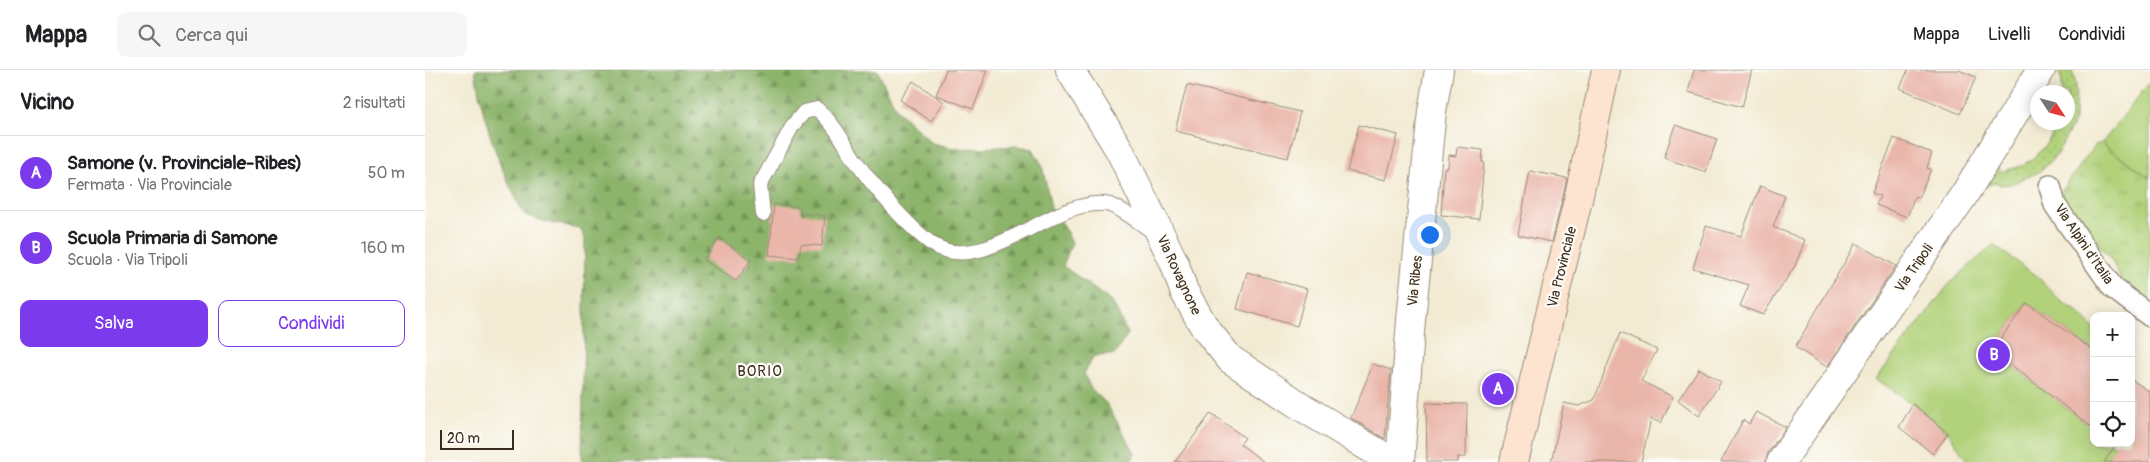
<!DOCTYPE html>
<html lang="it">
<head>
<meta charset="utf-8">
<style>
	:root { --surface:#fff; --page:#f6f6f6; --text:#202124; --muted:#757577; --line:#e0e0e0; --accent:#7c3aed }
	body { margin:0; font-family:Pangolin,sans-serif; background:var(--page); color:var(--text) }
	.controls { position:absolute; right:15px; bottom:15px; display:grid; overflow:hidden; border-radius:10px; box-shadow:0 2px 12px #0003 }
	.controls button { width:45px; height:45px; display:grid; place-items:center; padding:0; border:0; border-bottom:1px solid var(--line); background:var(--surface); color:var(--text); font:25px sans-serif }
	.compass { position:absolute; left:1605px; top:15px; width:45px; height:45px; border-radius:50%; background:var(--surface); box-shadow:0 2px 12px #0003; rotate:126deg }
	.scale { position:absolute; left:15px; bottom:12px; width:74px; box-sizing:border-box; padding-left:5px; border:2px solid #3b2a1e; border-top:0; font-size:14px; line-height:18px; white-space:nowrap; color:#3b2a1e; -webkit-text-stroke:4px #fdfcf7; paint-order:stroke }
	.you { position:absolute; left:1004px; top:164px; width:18px; height:18px; margin:-12px; border:4px solid #fff; border-radius:50%; background:#1a73e8; box-shadow:0 0 0 8px #1a73e833 }
	.badge { display:grid; place-items:center; width:32px; height:32px; border-radius:50%; background:var(--accent); color:#fff; font-size:16px; font-weight:700 }
	.pin { position:absolute; translate:-50% -50%; border:2px solid #fff; box-shadow:0 1px 5px #0006 }
	.list { margin:0; padding:0; list-style:none }
	h2 { display:flex; justify-content:space-between; align-items:center; height:65px; margin:0; padding:0 20px; font-size:21px }
	h2 small { font-size:16px; font-weight:400; color:var(--muted) }
	.list li { display:grid; grid-template-columns:32px 1fr auto; gap:15px; align-items:center; box-sizing:border-box; height:75px; padding:0 20px; border-top:1px solid var(--line) }
	.list b { display:block; font-size:19px; white-space:nowrap }
	.list p { margin:0; font-size:16px; white-space:nowrap; color:var(--muted) }
	.list em { font-size:16px; font-style:normal; color:var(--muted) }
	.actions { display:flex; gap:10px; padding:15px 20px }
	.actions a { flex:1; padding:11px 0; border:1px solid var(--accent); border-radius:10px; text-align:center; font-size:18px; color:var(--accent) }
	.actions .main { background:var(--accent); color:#fff }
	.icon { flex:none; width:28px; height:28px; fill:none; stroke:currentColor; stroke-width:2; stroke-linecap:round; stroke-linejoin:round }
	.map { position:relative; flex:none; width:1725px; height:392px; overflow:hidden }
	header { display:flex; align-items:center; gap:30px; box-sizing:border-box; height:70px; padding:0 25px; background:var(--surface); border-bottom:1px solid var(--line) }
	header strong { font-size:24px }
	nav { display:flex; gap:28px; margin-inline-start:auto; font-size:18px }
	.search { width:350px; height:45px; background:var(--page); display:flex; align-items:center; gap:12px; box-sizing:border-box; padding:0 18px; border-radius:10px; color:var(--muted); font-size:19px }
	main { display:flex }
	aside { flex:1; background:var(--surface) }
	.map>svg:first-child { display:block }
</style>
</head>
<body>
<header>
<strong>Mappa</strong>
<div class="search"><svg class="icon" aria-label="search" viewBox="0 0 24 24"><circle cx="10" cy="10" r="6"/><path d="M15 15l6 6"/></svg>Cerca qui</div>
<nav><a>Mappa</a><a>Livelli</a><a>Condividi</a></nav>
</header>
<main>
<aside>
<h2>Vicino<small>2 risultati</small></h2>
<ul class="list">
<li><span class="badge">A</span><div><b>Samone (v. Provinciale-Ribes)</b><p>Fermata · Via Provinciale</p></div><em>50 m</em></li>
<li><span class="badge">B</span><div><b>Scuola Primaria di Samone</b><p>Scuola · Via Tripoli</p></div><em>160 m</em></li>
</ul>
<div class="actions"><a class="main">Salva</a><a>Condividi</a></div>
</aside>
<div class="map">
<svg width="1725" height="392" viewBox="0 0 1725 392">
	<defs>
		<pattern id="grass-dots" width="8" height="8" patternUnits="userSpaceOnUse" patternTransform="scale(1.25)"><rect width="8" height="8" fill="#b1d27a"/><path d="M2 2h.1M6 6h.1" fill="none" stroke="#99b469" stroke-width="1.8" stroke-linecap="round"/></pattern>
		<pattern id="forest-firs" width="22" height="20" patternUnits="userSpaceOnUse" patternTransform="scale(1.25)"><rect width="22" height="20" fill="#8cb46a"/><path d="M5 1l3.5 6h-7zM16 11l3.5 6h-7z" fill="#749357"/></pattern>
		<pattern id="park-tufts" width="24" height="20" patternUnits="userSpaceOnUse" patternTransform="scale(1.25)"><rect width="24" height="20" fill="#b1d27a"/><path d="M3 7l-1-3M5 7V3M7 7l1-3M15 17l-1-3M17 17v-4M19 17l1-3" fill="none" stroke="#99b469"/></pattern>
	</defs>
	<rect width="100%" height="100%" fill="#fdfcf7"/>
	<filter id="ink" filterUnits="userSpaceOnUse"><feTurbulence type="fractalNoise" baseFrequency=".02" numOctaves="2"/><feDisplacementMap in="SourceGraphic" scale="10" xChannelSelector="R" yChannelSelector="G"/><feConvolveMatrix kernelMatrix="1 2 1 2 8 2 1 2 1" color-interpolation-filters="sRGB"/></filter>
	<filter id="wash" filterUnits="userSpaceOnUse"><feTurbulence type="fractalNoise" baseFrequency=".0096" numOctaves="4" result="noise"/><feDisplacementMap in="SourceGraphic" scale="20" xChannelSelector="R" yChannelSelector="G"/><feGaussianBlur stdDeviation="1.12" result="paint"/><feColorMatrix in="noise" values="0 0 0 0 0 0 0 0 0 0 0 0 0 0 0 0 0 1.4 0 .05"/><feComposite in="paint" operator="in"/></filter>
	<g filter="url(#wash)">
		<rect width="100%" height="100%" fill="#f2ead2"/>
		<path fill="url(#grass-dots)" stroke="#767e4c" d="M 1629,0 L 1647,0 L 1651,15 L 1650,50 L 1632,85 L 1614,102 L 1586,114 L 1575,115 L 1571,112 L 1562,116 L 1554,116 L 1570,90 L 1575,102 C 1579,100 1582,100 1586,99 C 1609,94 1625,72 1633,53 L 1642,52 L 1642,22 L 1637,22 L 1636,4 Z"/>
		<path fill="url(#forest-firs)" stroke="#646f44" d="M 50,0 L 452,0 L 472,40 L 507,73 L 533,79 L 592,76 L 608,79 L 617,95 L 626,138 L 637,153 L 647,172 L 638,196 L 687,232 L 703,264 L 689,285 L 669,286 L 659,304 L 666,319 L 681,333 L 710,383 L 706,392 L 157,392 L 160,168 L 155,158 L 120,152 L 99,144 C 75,100 57,50 50,0 Z"/>
		<path fill="url(#park-tufts)" stroke="#767e4c" d="M 1677,73 L 1725,108 L 1725,236 L 1699,215 L 1687,191 L 1633,126 L 1670,75 Z"/>
		<path fill="#b1d27a" stroke="#767e4c" d="M 1725,12 L 1725,108 L 1677,73 Z
			M 1568,175 L 1611,205 L 1636,231 L 1653,242 L 1669,258 L 1669,281 L 1602,233 L 1567,280 L 1669,359 L 1669,373 L 1687,373 L 1691,376 L 1679,392 L 1545,392 C 1534,384 1531,370 1521,361 C 1500,341 1475,325 1451,309 L 1525,213 Z"/>
		<g id="blocks">
			<path fill="#eab6aa" d="M 521,0 L 563,0 L 548,39 L 511,25 Z
				M 1269,0 L 1327,0 L 1317,37 L 1263,22 Z
				M 1483,0 L 1534,0 L 1551,7 L 1535,44 L 1475,18 Z
				M 488,11 L 519,32 L 506,51 L 475,30 Z
				M 762,15 L 875,42 L 863,88 L 750,61 Z
				M 934,55 L 973,65 L 961,110 L 922,101 Z
				M 1250,55 L 1292,69 L 1281,102 L 1239,88 Z
				M 1469,68 L 1507,83 L 1502,98 L 1506,99 L 1494,128 L 1490,126 L 1482,147 L 1451,135 L 1455,126 L 1447,123 Z
				M 1032,77 L 1058,80 L 1057,92 L 1059,92 L 1054,149 L 1016,145 L 1019,98 L 1023,98 L 1024,85 L 1031,86 Z
				M 1105,101 L 1142,108 L 1127,172 L 1093,165 Z
				M 1335,116 L 1360,126 L 1348,157 L 1380,170 L 1370,196 L 1338,245 L 1315,236 L 1324,215 L 1268,198 L 1281,156 L 1316,166 Z
				M 349,134 L 375,137 L 375,143 L 400,146 L 397,176 L 376,174 L 374,188 L 344,185 Z
				M 294,168 L 326,190 L 311,211 L 279,190 Z
				M 1431,173 L 1471,196 L 1402,297 L 1370,277 Z
				M 822,202 L 882,219 L 872,256 L 812,239 Z
				M 1602,233 L 1669,281 L 1669,359 L 1567,280 Z
				M 1195,263 L 1232,280 L 1216,311 L 1248,327 L 1236,353 L 1226,349 L 1216,392 L 1126,392 L 1139,333 L 1154,336 L 1169,330 Z
				M 948,294 L 966,300 L 960,369 L 926,348 Z
				M 1274,298 L 1296,312 L 1274,346 L 1253,330 Z
				M 1706,309 L 1725,322 L 1725,392 L 1679,392 L 1692,373 L 1706,373 Z
				M 1001,333 L 1042,334 L 1041,387 L 1033,387 L 1033,392 L 1002,392 Z
				M 1488,334 L 1523,363 L 1508,384 L 1474,357 Z
				M 1331,342 L 1361,357 L 1343,383 L 1341,392 L 1296,392 L 1318,350 L 1324,354 Z
				M 786,343 L 820,368 L 815,374 L 839,392 L 750,392 Z"/>
		</g>
	</g>
	<g filter="url(#ink)">
		<use href="#blocks" fill-opacity="0" stroke="#968a78" stroke-width="1"/>
		<g fill="none" stroke-linecap="round" stroke-linejoin="round">
			<defs>
				<path id="service" d="M 338,144 L 335,115 L 368,55 L 379,42 L 392,39 C 408,52 419,73 430,90 C 447,115 483,157 507,174 C 552,204 613,145 658,136 C 666,134 677,133 685,135 C 698,139 717,155 730,163"/>
				<path id="pedestrian" d="M 1625,116 L 1630,135 L 1688,218 L 1725,246"/>
				<path id="minor" d="M 645,0 L 694,79 L 749,192 L 759,221 L 780,258 L 805,289 L 877,337 L 968,392
					M 975,392 L 986,250 L 1007,41 L 1014,0
					M 1356,392 L 1539,125 L 1616,0"/>
				<path id="secondary" d="M 1089,392 L 1153,130 L 1181,0"/>
			</defs>
			<use href="#service" stroke="#968a78" stroke-width="16"/>
			<use href="#pedestrian" stroke="#968a78" stroke-width="24"/>
			<use href="#minor" stroke="#968a78" stroke-width="30"/>
			<use href="#secondary" stroke="#968a78" stroke-width="30"/>
			<use href="#service" stroke="#fff" stroke-width="14"/>
			<use href="#pedestrian" stroke="#fff" stroke-width="21"/>
			<use href="#minor" stroke="#fff" stroke-width="28"/>
			<use href="#secondary" stroke="#fde4d1" stroke-width="28"/>
		</g>
	</g>
	<g text-anchor="middle" dominant-baseline="central" stroke-width="4.5" stroke-linejoin="round" paint-order="stroke">
		<g font-size="14" fill="#3b2a1e" stroke="#fdfcf7">
			<text transform="translate(1659 174) rotate(56)">Via Alpini d'Italia</text>
			<text transform="translate(1137 197) rotate(-76)">Via Provinciale</text>
			<text transform="translate(1489 198) rotate(-55)">Via Tripoli</text>
			<text transform="translate(754 205) rotate(65)">Via Rovagnone</text>
			<text transform="translate(990 211) rotate(-84)">Via Ribes</text>
		</g>
		<g font-size="15" letter-spacing="1" fill="#3b2a1e" stroke="#fdfcf7">
			<text x="335" y="301">BORIO</text>
		</g>
	</g>
</svg>
<div class="controls">
<button>+</button>
<button>−</button>
<button><svg class="icon" aria-label="locate" viewBox="0 0 24 24"><circle cx="12" cy="12" r="6"/><path d="M12 2v4M12 18v4M2 12h4M18 12h4"/></svg></button>
</div>
<svg class="compass" viewBox="-18 -18 36 36"><path d="M0-13l5 13h-10z" fill="#e53935"/><path d="M0 13l5-13h-10z" fill="#757577"/></svg>
<div class="scale">20 m</div>
<div class="you"></div>
<div class="pin badge" style="left:1073px;top:319px">A</div>
<div class="pin badge" style="left:1569px;top:285px">B</div>
</div>
</main>
</body>
</html>
